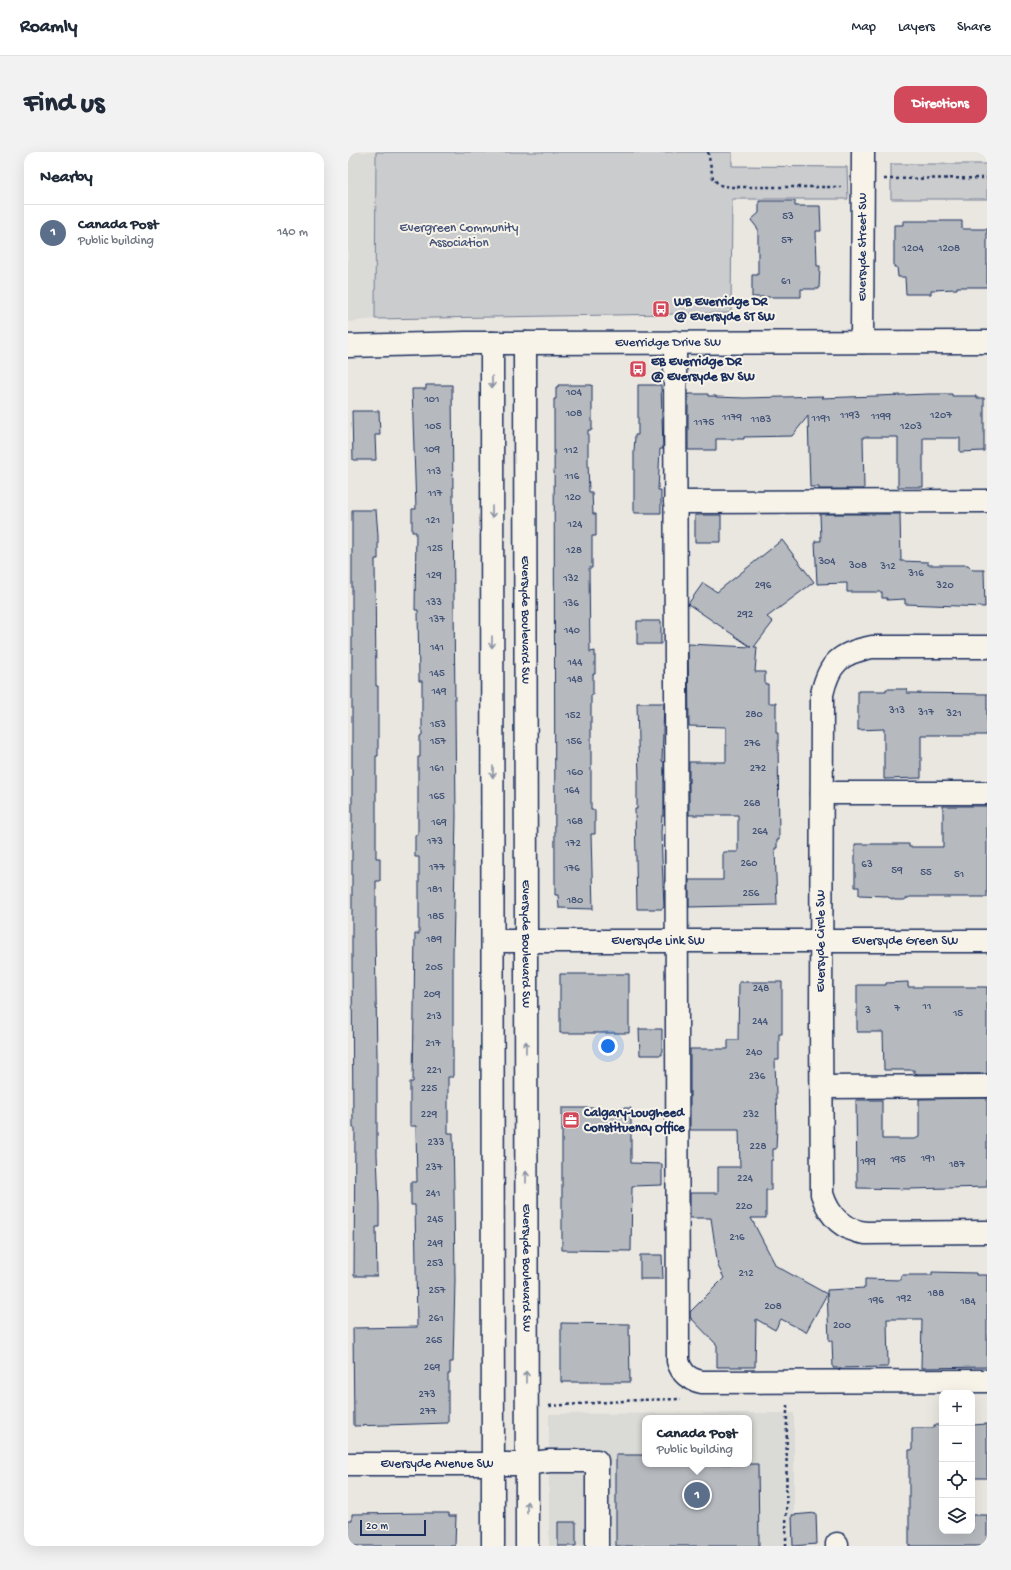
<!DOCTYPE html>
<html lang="en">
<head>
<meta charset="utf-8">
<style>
	:root { --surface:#fff; --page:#f2f2f3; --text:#1f2937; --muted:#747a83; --line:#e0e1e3; --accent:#d1495b }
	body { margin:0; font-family:"Gochi Hand",sans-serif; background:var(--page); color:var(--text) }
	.controls { position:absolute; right:12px; bottom:12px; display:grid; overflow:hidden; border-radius:8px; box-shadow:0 4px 16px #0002 }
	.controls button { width:36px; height:36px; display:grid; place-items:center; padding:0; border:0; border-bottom:1px solid var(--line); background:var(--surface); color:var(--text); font:20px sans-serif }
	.scale { position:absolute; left:12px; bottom:10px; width:66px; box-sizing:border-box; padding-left:4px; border:2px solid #1b2f5e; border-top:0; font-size:11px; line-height:14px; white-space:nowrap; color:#1b2f5e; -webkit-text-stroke:3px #f7f3e8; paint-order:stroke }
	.you { position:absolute; left:260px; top:894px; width:14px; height:14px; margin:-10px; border:3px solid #fff; border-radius:50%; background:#1a73e8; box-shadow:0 0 0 6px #1a73e833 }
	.badge { display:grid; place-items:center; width:26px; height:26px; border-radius:50%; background:var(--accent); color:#fff; font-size:13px; font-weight:700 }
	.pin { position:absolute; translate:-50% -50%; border:2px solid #fff; box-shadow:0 1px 4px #0006 }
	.popup { position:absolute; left:294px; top:1263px; width:110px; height:52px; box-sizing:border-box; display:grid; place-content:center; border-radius:8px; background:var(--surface); filter:drop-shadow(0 1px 3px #0005); font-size:13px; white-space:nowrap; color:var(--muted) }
	.popup b { font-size:15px; color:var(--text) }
	.popup::after { content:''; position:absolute; left:50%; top:100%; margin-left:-8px; border:8px solid transparent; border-top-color:var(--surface) }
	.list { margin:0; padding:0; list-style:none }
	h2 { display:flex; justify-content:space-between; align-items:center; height:52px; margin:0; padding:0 16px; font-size:17px }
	h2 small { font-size:13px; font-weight:400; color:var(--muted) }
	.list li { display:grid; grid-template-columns:26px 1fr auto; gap:12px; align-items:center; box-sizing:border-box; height:56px; padding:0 16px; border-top:1px solid var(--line) }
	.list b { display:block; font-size:15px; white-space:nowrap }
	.list p { margin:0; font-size:13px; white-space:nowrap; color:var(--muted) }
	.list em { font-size:13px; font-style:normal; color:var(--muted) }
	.icon { flex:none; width:22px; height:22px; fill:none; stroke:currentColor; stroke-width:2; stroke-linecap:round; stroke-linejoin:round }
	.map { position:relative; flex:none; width:639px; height:1394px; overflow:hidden; border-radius:12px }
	header { display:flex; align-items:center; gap:24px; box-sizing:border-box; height:56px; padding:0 20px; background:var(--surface); border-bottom:1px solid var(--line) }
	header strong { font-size:19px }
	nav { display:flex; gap:22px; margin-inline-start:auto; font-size:14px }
	.intro { display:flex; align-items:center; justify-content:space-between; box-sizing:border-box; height:96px; padding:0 24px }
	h1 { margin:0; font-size:28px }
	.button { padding:10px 18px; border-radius:12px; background:var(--accent); color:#fff; font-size:14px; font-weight:700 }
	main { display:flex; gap:24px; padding:0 24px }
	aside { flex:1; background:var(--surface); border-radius:12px; box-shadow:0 4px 16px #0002 }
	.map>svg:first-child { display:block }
</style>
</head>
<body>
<header>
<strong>Roamly</strong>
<nav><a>Map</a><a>Layers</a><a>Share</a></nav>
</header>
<div class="intro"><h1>Find us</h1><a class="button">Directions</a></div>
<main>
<aside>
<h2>Nearby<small></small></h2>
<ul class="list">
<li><span class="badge" style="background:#5c6f8a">1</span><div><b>Canada Post</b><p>Public building</p></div><em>140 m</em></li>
</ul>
</aside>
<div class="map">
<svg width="639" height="1394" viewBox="0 0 639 1394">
	<rect width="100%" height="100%" fill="#eae7e0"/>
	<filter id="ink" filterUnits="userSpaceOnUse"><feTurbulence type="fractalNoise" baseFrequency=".025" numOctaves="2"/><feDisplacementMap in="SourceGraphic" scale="8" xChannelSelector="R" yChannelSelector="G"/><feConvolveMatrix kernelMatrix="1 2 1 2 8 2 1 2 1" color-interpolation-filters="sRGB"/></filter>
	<g filter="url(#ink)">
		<path fill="#dadad6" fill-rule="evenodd" d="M 0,0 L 28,0 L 27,167 L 0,170 Z
			M 446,1261 L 446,1394 L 201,1394 L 201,1262 ZM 297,1266 L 401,1266 L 401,1312 L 297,1312 Z"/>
		<path fill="#cbcccd" stroke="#737e96" d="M 28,0 L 384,0 L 384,14 L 499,15 L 500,47 L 384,47 L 383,161 L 27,167 Z
			M 543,12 L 639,12 L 639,47 L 543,47 Z"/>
		<path fill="#b6babf" stroke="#1b2f5e" d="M 411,49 L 447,49 L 447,54 L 472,54 L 473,79 L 468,79 L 469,114 L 472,114 L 471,137 L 453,137 L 453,145 L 404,145 L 404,123 L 410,123 L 410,77 L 403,68 L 411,61 Z
			M 555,69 L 614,69 L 614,76 L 616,77 L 639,77 L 639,135 L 609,135 L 609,137 L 583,138 L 583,142 L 558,142 L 557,125 L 550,125 L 549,115 L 546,115 L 546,73 L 555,73 Z
			M 78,233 L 104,233 L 108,665 L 105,802 L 105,925 L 100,925 L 100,981 L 105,981 L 106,1038 L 107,1129 L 105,1210 L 102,1210 L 102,1222 L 100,1222 L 100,1271 L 6,1274 L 5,1176 L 69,1175 L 67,1053 L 63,1053 L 63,1030 L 69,1030 L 68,974 L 62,974 L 62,930 L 65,930 L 67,782 L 71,782 L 71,705 L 67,705 L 67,683 L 70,683 L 70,605 L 72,605 L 72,584 L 74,584 L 74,529 L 71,529 L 70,458 L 67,458 L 68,380 L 64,380 L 64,357 L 68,357 L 64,237 L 78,237 Z
			M 210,233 L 244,233 L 244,278 L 240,278 L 240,310 L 241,340 L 244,340 L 245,362 L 248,362 L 248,384 L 244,384 L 244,416 L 241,416 L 242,500 L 247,499 L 247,522 L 245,522 L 245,543 L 243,543 L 243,658 L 247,658 L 247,682 L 243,682 L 245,757 L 211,756 L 210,743 L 207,743 L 206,247 L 208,247 L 208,235 L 210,235 Z
			M 290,233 L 313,233 L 315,297 L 312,297 L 310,338 L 313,338 L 313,361 L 286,361 L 286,300 L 287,283 L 290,283 Z
			M 340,242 L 360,242 L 360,244 L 368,244 L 368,245 L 396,246 L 476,244 L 474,246 L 581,242 L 604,242 L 604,244 L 628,244 L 628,246 L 636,246 L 636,299 L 612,300 L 612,286 L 575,286 L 575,335 L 550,335 L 550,285 L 515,285 L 516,337 L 471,337 L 471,335 L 462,335 L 460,264 L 444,284 L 396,285 L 396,287 L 368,287 L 368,298 L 340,298 Z
			M 4,259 L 31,259 L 32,283 L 27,283 L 28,308 L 5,308 Z
			M 4,358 L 28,358 L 30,383 L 30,407 L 27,407 L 28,534 L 30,534 L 30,604 L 28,604 L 28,706 L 32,706 L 32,729 L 28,729 L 28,778 L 27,778 L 29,905 L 29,1002 L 31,1053 L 31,1075 L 28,1075 L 29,1124 L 6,1124 L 7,976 L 5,976 L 4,806 Z
			M 472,362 L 552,362 L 553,409 L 580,410 L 580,413 L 620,413 L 625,418 L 636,418 L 637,455 L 557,452 L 557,447 L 539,448 L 539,446 L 534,446 L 534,440 L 499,440 L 499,431 L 469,432 L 467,389 L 473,389 Z
			M 347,363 L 373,363 L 373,390 L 347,390 Z
			M 434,388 L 466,430 L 419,465 L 425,470 L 406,495 L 409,495 L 407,520 L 417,520 L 417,532 L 420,532 L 420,551 L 428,551 L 428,581 L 430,581 L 431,688 L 429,688 L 429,696 L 427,696 L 429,753 L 341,755 L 341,728 L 375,728 L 375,700 L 390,700 L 390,663 L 341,663 L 341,610 L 378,610 L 378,575 L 341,574 L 340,492 L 403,495 L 340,452 L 355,431 L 369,440 Z
			M 289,469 L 313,469 L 313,492 L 289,492 Z
			M 538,537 L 559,537 L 559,541 L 639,542 L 639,583 L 573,583 L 573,626 L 536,627 L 536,577 L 510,578 L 510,539 L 538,539 Z
			M 289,551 L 316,551 L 314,609 L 316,610 L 316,664 L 314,664 L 313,681 L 316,755 L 314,757 L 289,757 L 287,657 L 289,657 L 289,628 L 291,628 Z
			M 595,654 L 639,654 L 639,745 L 562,745 L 556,748 L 547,748 L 537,744 L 511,743 L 511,735 L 507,735 L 507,692 L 561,692 L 561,695 L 595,695 Z
			M 212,822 L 281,822 L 281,881 L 212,881 Z
			M 391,830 L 434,830 L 434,882 L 431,882 L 431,908 L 427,908 L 429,975 L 428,997 L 425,997 L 425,1008 L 423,1008 L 423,1038 L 418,1038 L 418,1066 L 403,1066 L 428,1114 L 479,1142 L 458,1180 L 433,1167 L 427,1178 L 408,1167 L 407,1215 L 369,1215 L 369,1193 L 342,1165 L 342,1160 L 376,1126 L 370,1114 L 363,1066 L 342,1066 L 342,1041 L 370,1041 L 370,1015 L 392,1015 L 391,978 L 342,978 L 342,897 L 380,897 L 380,888 L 390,888 Z
			M 560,830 L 560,835 L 639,835 L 639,922 L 571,922 L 566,921 L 566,918 L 536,918 L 535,880 L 509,880 L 509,833 L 538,833 L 538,831 Z
			M 291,877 L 314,877 L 314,903 L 292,903 Z
			M 639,946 L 639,1035 L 562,1037 L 509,1036 L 508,948 L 534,948 L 534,987 L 567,987 L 571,985 L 571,947 Z
			M 214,956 L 283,956 L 283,1011 L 314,1012 L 314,1033 L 284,1034 L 283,1099 L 214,1098 Z
			M 292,1103 L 314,1103 L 315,1127 L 292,1127 Z
			M 584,1120 L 628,1121 L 628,1123 L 639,1123 L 639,1215 L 573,1216 L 574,1167 L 539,1167 L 540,1215 L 485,1216 L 484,1189 L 481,1189 L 479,1138 L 517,1136 L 517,1127 L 553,1128 L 553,1123 L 584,1123 Z
			M 213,1171 L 281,1172 L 282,1230 L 213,1230 Z
			M 639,1272 L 639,1326 L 624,1326 L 624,1273 Z
			M 586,1273 L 594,1273 L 594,1379 L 624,1379 L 624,1363 L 639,1363 L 639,1394 L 561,1394 L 561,1298 L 564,1298 L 564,1276 L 586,1276 Z
			M 268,1303 L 297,1303 L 297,1312 L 410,1312 L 411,1394 L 268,1394 Z
			M 77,1361 L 101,1361 L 101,1364 L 108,1364 L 107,1394 L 0,1394 L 0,1368 L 4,1368 L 4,1362 Z
			M 468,1361 L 469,1392 L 445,1394 L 444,1363 Z
			M 210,1370 L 228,1370 L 228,1394 L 210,1394 Z"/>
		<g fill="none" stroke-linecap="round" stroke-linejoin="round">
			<defs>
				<g id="minor">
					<path d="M 327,190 L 330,1209 C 334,1222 340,1227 354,1230 L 639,1229"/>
					<path id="s1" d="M 514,190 L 515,0"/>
					<path d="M 144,191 L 145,1394"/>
					<path id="s2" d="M 177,191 L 179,1394"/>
					<path id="s3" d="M 0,194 L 118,191 L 639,190"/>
					<path d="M 327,350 L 639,349"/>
					<path d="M 639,495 L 524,495 C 492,501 481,511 474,542 L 473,872 L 474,1042 C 481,1064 494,1078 518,1081 L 639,1080"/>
					<path d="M 474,641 L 639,641"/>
					<path id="s4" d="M 145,789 L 639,789"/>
					<path d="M 474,935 L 639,934"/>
					<path id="s5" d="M 0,1312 L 178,1312 L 201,1309 L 249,1309 L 249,1394"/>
					<path d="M 489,1394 L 489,1392"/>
				</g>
			</defs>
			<use href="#minor" stroke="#1b2f5e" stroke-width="25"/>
			<path stroke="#1b2f5e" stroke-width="2.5" stroke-dasharray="3 3" stroke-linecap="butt" d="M 360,0 L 365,26 L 371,33 L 383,35 L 493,35
				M 536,27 L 639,26
				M 201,1254 L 290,1248 L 333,1247
				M 438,1394 L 439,1251"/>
			<use href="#minor" stroke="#f7f3e8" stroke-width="22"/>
		</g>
		<defs><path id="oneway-shaft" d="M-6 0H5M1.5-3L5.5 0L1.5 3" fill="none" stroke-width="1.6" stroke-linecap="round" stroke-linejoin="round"/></defs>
		<g stroke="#8991a3">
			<use href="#oneway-shaft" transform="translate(144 230) rotate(90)"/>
			<use href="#oneway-shaft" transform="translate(144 360) rotate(90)"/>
			<use href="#oneway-shaft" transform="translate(144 490) rotate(90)"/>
			<use href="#oneway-shaft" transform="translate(145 620) rotate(90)"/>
			<use href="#oneway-shaft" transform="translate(178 895) rotate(-90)"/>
			<use href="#oneway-shaft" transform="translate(178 1025) rotate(-90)"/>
			<use href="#oneway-shaft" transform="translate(178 1225) rotate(-90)"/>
			<use href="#oneway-shaft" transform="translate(179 1355) rotate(-90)"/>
		</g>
	</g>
	<defs>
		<symbol id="bus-square" viewBox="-11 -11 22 22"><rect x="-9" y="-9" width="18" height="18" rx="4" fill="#d1495b" stroke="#f7f3e8"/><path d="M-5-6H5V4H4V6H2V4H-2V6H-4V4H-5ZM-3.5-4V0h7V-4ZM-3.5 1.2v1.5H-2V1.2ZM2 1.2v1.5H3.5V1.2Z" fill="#fff"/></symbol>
		<symbol id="office-square" viewBox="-11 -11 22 22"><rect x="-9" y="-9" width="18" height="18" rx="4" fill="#d1495b" stroke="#f7f3e8"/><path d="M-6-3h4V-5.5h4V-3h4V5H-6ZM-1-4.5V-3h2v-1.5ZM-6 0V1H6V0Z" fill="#fff"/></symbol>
	</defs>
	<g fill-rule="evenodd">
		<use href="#bus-square" x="303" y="147" width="20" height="20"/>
		<use href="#bus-square" x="280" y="207" width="20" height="20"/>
		<use href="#office-square" x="213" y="958" width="20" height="20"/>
	</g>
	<g text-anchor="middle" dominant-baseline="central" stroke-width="4" stroke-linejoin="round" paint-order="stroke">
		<g font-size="11" fill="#425276">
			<text x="440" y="65">53</text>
			<text x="439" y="89">57</text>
			<text x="565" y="97">1204</text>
			<text x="601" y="97">1208</text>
			<text x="438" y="130">61</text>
			<text x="226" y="241">104</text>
			<text x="84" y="248">101</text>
			<text x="226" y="262">108</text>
			<text x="502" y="264">1193</text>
			<text x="593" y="264">1207</text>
			<text x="533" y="265">1199</text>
			<text x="384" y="266">1179</text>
			<text x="473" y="267">1191</text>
			<text x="413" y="268">1183</text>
			<text x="356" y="271">1175</text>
			<text x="85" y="275">105</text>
			<text x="563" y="275">1203</text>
			<text x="84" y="298">109</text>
			<text x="223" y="299">112</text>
			<text x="86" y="320">113</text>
			<text x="224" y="325">116</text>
			<text x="87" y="342">117</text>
			<text x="225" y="346">120</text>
			<text x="85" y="369">121</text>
			<text x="227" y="373">124</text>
			<text x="87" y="397">125</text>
			<text x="226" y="399">128</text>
			<text x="479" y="410">304</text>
			<text x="510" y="414">308</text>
			<text x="540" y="415">312</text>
			<text x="568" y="422">316</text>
			<text x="86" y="424">129</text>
			<text x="223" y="427">132</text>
			<text x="415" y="434">296</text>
			<text x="597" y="434">320</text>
			<text x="86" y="451">133</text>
			<text x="223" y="452">136</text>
			<text x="397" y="463">292</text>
			<text x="89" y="468">137</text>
			<text x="224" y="479">140</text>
			<text x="89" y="496">141</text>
			<text x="227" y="511">144</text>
			<text x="89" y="522">145</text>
			<text x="227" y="528">148</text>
			<text x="91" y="540">149</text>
			<text x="549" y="559">313</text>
			<text x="578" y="561">317</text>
			<text x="606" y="562">321</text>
			<text x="406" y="563">280</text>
			<text x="225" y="564">152</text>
			<text x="90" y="573">153</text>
			<text x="90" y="590">157</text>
			<text x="226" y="590">156</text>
			<text x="404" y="592">276</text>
			<text x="89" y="617">161</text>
			<text x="410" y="617">272</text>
			<text x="227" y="621">160</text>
			<text x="224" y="639">164</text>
			<text x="89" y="645">165</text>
			<text x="404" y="652">268</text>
			<text x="227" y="670">168</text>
			<text x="91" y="671">169</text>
			<text x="412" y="680">264</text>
			<text x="87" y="690">173</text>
			<text x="225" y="692">172</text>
			<text x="401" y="712">260</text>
			<text x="519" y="713">63</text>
			<text x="89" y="716">177</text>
			<text x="224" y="717">176</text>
			<text x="549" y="719">59</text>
			<text x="578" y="721">55</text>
			<text x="611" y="723">51</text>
			<text x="87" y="738">181</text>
			<text x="403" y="742">256</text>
			<text x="227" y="749">180</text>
			<text x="88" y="765">185</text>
			<text x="86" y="788">189</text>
			<text x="86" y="816">205</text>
			<text x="413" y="837">248</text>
			<text x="84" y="843">209</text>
			<text x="579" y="855">11</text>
			<text x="549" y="857">7</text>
			<text x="520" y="859">3</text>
			<text x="610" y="862">15</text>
			<text x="86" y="865">213</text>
			<text x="412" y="870">244</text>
			<text x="85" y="892">217</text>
			<text x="406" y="901">240</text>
			<text x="86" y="919">221</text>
			<text x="409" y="925">236</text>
			<text x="81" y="937">225</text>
			<text x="81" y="963">229</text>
			<text x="403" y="963">232</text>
			<text x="88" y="991">233</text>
			<text x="410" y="995">228</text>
			<text x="580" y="1007">191</text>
			<text x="550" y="1008">195</text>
			<text x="520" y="1010">199</text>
			<text x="609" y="1013">187</text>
			<text x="86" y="1016">237</text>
			<text x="397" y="1027">224</text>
			<text x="85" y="1042">241</text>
			<text x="396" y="1055">220</text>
			<text x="87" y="1068">245</text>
			<text x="389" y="1086">216</text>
			<text x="87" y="1092">249</text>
			<text x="87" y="1112">253</text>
			<text x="398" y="1122">212</text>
			<text x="89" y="1139">257</text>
			<text x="588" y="1142">188</text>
			<text x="556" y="1147">192</text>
			<text x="528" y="1149">196</text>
			<text x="620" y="1150">184</text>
			<text x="425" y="1155">208</text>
			<text x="88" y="1167">261</text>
			<text x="494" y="1174">200</text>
			<text x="86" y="1189">265</text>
			<text x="84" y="1216">269</text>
			<text x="79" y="1243">273</text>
			<text x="80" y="1260">277</text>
		</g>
		<g font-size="13" fill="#47567a" stroke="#f7f3e8">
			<text x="111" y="76">Evergreen Community<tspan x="111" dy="15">Association</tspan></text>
		</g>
		<g font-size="13" fill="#1b2f5e" stroke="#f7f3e8">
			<text stroke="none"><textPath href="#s1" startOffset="95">Eversyde Street SW</textPath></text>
			<text stroke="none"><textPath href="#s3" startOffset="320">Everridge Drive SW</textPath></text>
			<text stroke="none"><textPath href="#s2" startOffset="277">Eversyde Boulevard SW</textPath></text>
			<text stroke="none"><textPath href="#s4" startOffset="165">Eversyde Link SW</textPath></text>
			<text transform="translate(473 789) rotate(-90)">Eversyde Circle SW</text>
			<text stroke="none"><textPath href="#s4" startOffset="412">Eversyde Green SW</textPath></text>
			<text stroke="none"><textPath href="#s2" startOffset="601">Eversyde Boulevard SW</textPath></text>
			<text stroke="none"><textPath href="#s2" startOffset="925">Eversyde Boulevard SW</textPath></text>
			<text stroke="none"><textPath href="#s5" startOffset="89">Eversyde Avenue SW</textPath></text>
		</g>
		<g font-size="13" font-weight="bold" fill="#1b2f5e" stroke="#f7f3e8" text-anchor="start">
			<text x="326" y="150">WB Everridge DR<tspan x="326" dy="15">@ Eversyde ST SW</tspan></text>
			<text x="303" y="210">EB Everridge DR<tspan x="303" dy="15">@ Eversyde BV SW</tspan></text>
			<text x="236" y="961">Calgary-Lougheed<tspan x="236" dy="15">Constituency Office</tspan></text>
		</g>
	</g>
</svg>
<div class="controls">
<button>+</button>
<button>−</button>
<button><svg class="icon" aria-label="locate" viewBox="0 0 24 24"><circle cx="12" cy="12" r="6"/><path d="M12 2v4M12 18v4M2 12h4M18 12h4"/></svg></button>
<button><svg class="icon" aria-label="layers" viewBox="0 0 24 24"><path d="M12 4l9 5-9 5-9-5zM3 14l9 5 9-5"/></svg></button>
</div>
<div class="scale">20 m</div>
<div class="you"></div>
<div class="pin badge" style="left:349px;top:1343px;background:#5c6f8a">1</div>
<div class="popup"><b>Canada Post</b>Public building</div>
</div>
</main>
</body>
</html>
